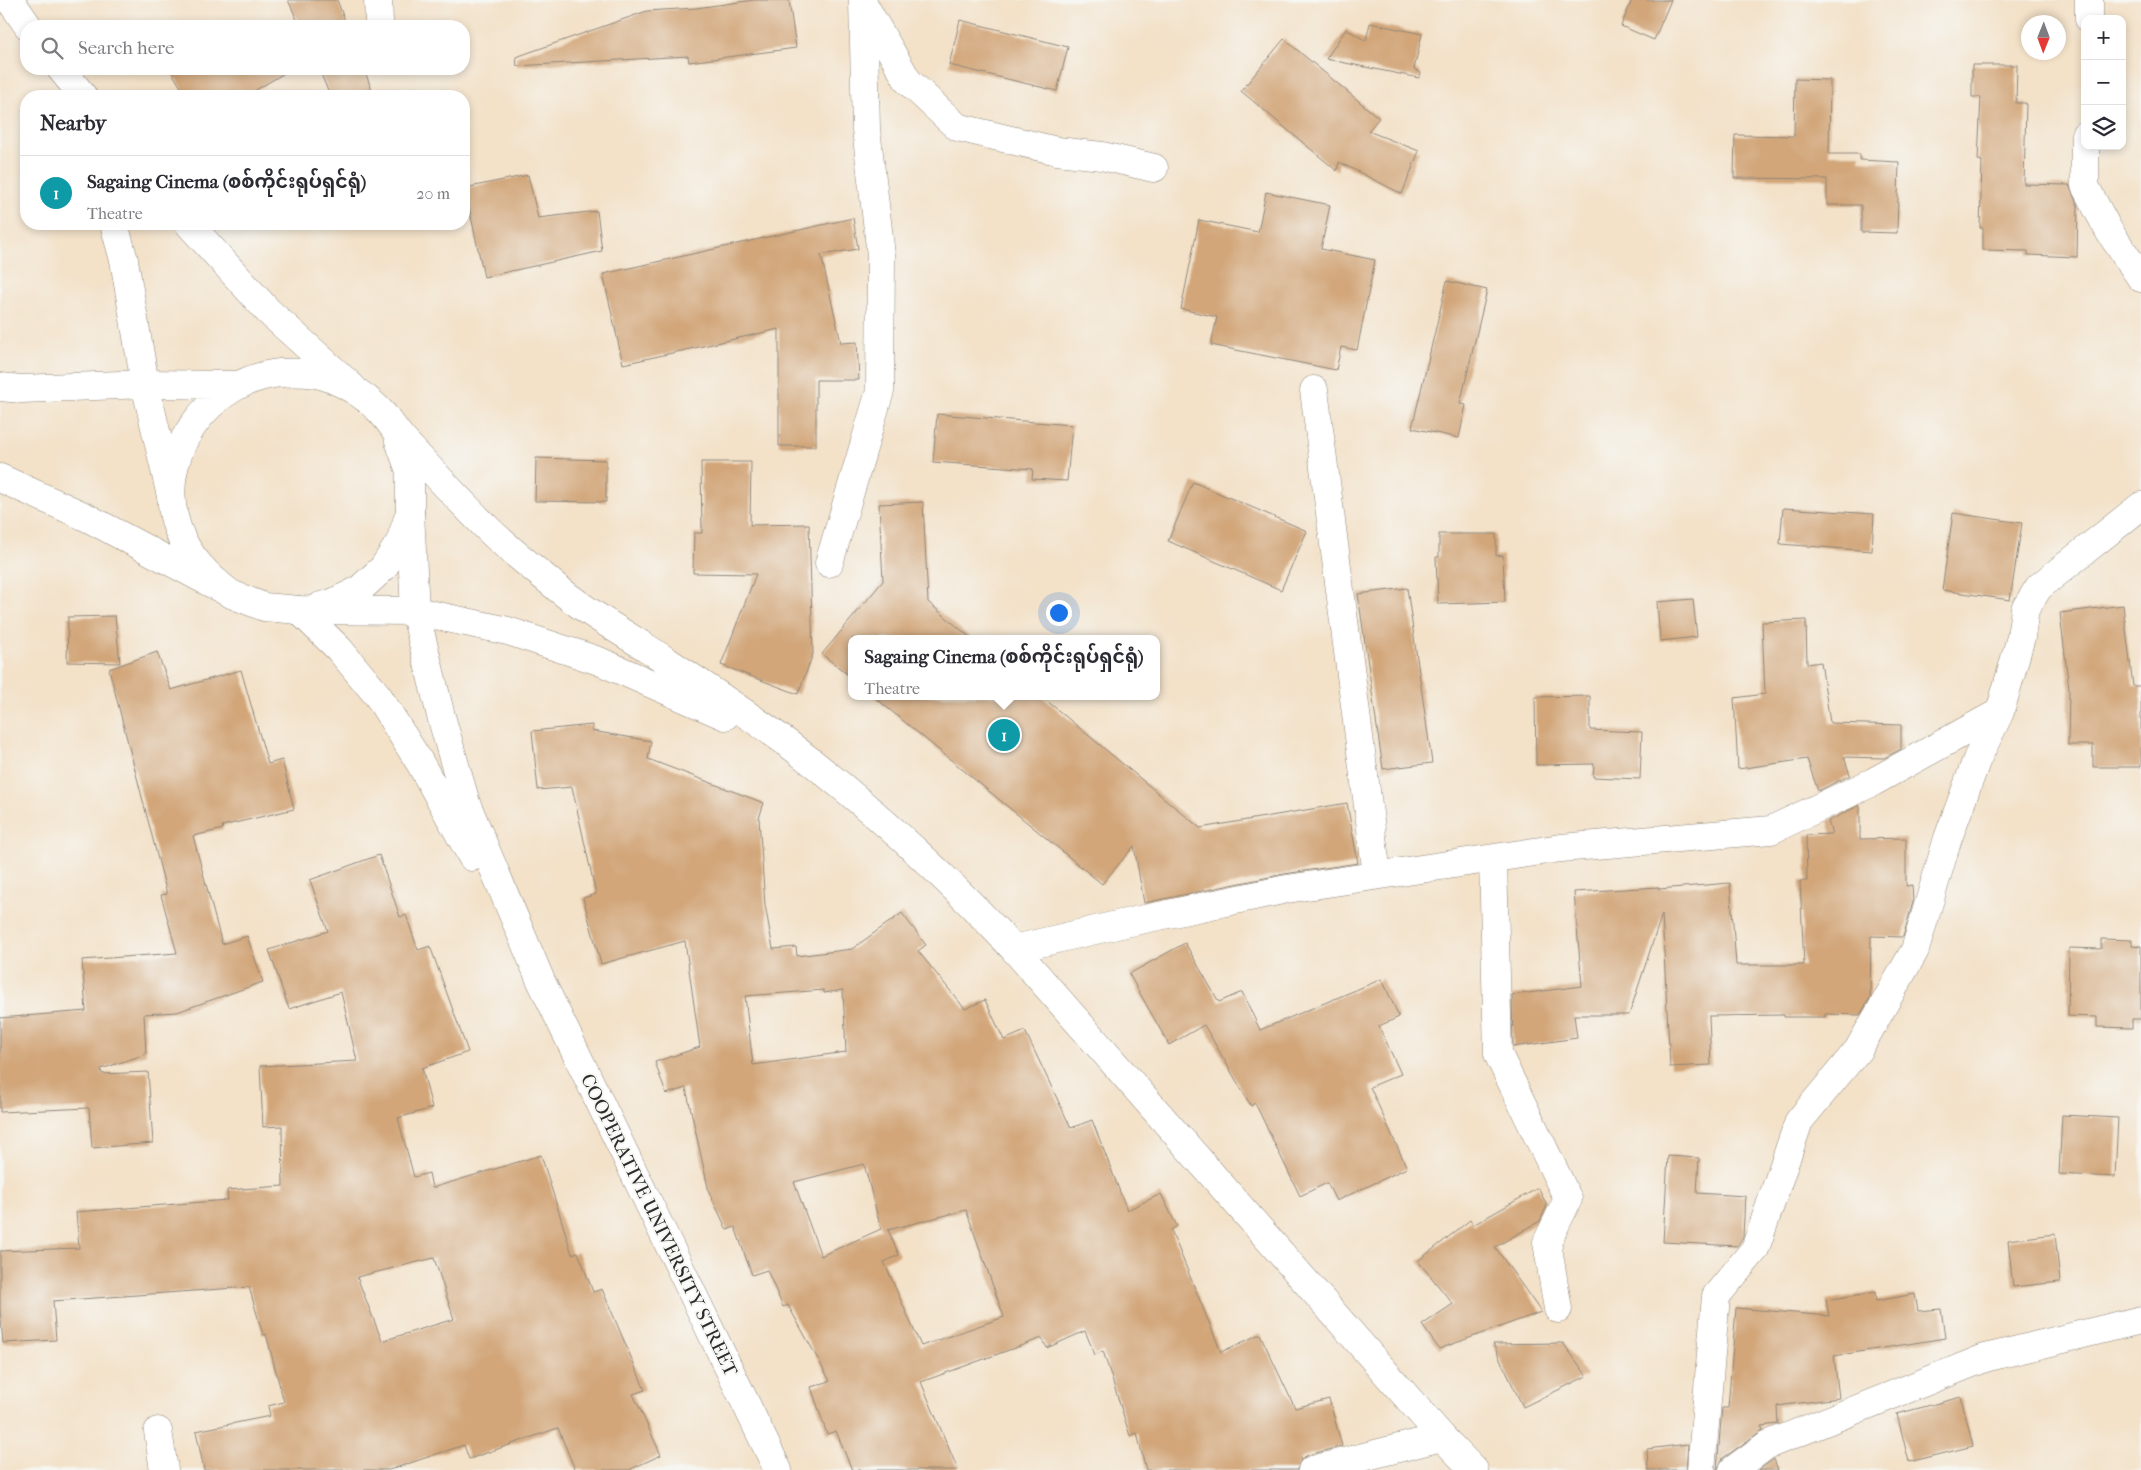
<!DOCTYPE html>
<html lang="en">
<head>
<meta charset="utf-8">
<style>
	:root { --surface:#fff; --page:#f2f2f3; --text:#2b2b33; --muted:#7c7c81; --line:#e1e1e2; --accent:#d93025 }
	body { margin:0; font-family:"IM FELL French Canon","Noto Sans Myanmar",serif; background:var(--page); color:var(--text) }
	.controls { position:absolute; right:15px; top:15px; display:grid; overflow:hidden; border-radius:10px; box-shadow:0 2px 8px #0003 }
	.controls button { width:45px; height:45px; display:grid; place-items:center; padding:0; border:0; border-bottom:1px solid var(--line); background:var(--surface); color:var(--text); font:25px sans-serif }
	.compass { position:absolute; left:2021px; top:15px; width:45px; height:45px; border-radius:50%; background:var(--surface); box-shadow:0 2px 8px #0003; rotate:181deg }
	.you { position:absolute; left:1058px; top:612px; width:18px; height:18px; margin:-12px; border:4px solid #fff; border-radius:50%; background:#1a73e8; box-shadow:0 0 0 8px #1a73e833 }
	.badge { display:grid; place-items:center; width:32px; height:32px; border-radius:50%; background:var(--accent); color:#fff; font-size:16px; font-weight:700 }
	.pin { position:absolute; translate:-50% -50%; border:2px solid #fff; box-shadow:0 1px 5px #0006 }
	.popup { position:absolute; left:848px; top:635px; width:312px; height:65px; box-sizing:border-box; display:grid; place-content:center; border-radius:10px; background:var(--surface); filter:drop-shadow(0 1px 4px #0005); font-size:16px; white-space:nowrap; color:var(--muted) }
	.popup b { font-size:19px; color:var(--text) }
	.popup::after { content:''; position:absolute; left:50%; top:100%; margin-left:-10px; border:10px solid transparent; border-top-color:var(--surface) }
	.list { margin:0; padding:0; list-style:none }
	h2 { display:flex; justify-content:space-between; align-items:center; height:65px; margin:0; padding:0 20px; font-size:21px }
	h2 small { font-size:16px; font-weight:400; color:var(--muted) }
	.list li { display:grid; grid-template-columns:32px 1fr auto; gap:15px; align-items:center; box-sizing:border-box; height:75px; padding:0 20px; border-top:1px solid var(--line) }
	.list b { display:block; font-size:19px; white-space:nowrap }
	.list p { margin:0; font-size:16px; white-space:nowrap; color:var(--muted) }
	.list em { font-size:16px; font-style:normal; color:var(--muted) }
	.icon { flex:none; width:28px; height:28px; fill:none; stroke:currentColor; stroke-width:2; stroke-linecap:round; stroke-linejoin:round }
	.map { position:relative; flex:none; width:2141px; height:1470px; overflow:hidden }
	.search { position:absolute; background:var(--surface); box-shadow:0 2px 8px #0003; left:20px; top:20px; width:450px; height:55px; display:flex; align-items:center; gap:12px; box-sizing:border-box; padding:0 18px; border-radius:20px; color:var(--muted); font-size:19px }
	.panel { position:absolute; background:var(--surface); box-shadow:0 2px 8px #0003; left:20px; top:90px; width:450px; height:140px; border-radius:20px }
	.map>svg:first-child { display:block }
</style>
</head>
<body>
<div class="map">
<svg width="2141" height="1470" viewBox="0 0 2141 1470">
	<rect width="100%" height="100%" fill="#f6f6f2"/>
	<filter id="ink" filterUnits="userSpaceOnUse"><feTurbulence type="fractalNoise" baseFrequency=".02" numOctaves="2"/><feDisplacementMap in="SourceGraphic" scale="10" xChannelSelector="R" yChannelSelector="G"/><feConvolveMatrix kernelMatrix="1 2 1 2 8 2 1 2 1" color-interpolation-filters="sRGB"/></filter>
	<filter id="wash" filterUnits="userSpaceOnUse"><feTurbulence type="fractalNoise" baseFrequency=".0096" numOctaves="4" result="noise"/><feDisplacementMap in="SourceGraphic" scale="20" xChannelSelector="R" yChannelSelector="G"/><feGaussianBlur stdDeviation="1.12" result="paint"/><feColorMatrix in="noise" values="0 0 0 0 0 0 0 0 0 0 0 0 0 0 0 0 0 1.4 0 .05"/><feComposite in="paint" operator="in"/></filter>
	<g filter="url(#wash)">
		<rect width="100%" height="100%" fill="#f3e1c8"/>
		<g id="blocks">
			<path fill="#d2a679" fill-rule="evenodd" d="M 288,0 L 337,0 L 347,26 L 296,26 L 299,24 Z
				M 754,0 L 789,0 L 796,48 L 689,62 L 688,56 L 517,66 L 516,57 L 647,11 L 696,8 Z
				M 1632,0 L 1671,0 L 1654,40 L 1621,26 Z
				M 960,20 L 1068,47 L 1057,91 L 949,65 Z
				M 1370,23 L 1422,34 L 1414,69 L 1421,73 L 1419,78 L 1326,59 L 1346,29 L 1366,41 Z
				M 1284,39 L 1379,118 L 1368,131 L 1419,151 L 1402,194 L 1339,162 L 1337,171 L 1241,91 Z
				M 1972,65 L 2017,65 L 2016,103 L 2026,103 L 2024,184 L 2069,185 L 2078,206 L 2077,257 L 2028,255 L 2028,251 L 1983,250 L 1983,228 L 1980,228 L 1982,161 L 1978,160 L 1981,97 L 1972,97 Z
				M 170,69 L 291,69 L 246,96 L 186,96 Z
				M 319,69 L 364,69 L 374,96 L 330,96 Z
				M 1795,79 L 1830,80 L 1829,154 L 1860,154 L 1860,160 L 1899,162 L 1897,233 L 1861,232 L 1861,205 L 1827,205 L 1827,179 L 1734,178 L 1735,135 L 1794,136 Z
				M 528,175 L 538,218 L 597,211 L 602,251 L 484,277 L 465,188 Z
				M 1266,192 L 1330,205 L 1321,249 L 1375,260 L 1357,350 L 1341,347 L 1336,370 L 1211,345 L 1217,317 L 1181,309 L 1199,220 L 1258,232 Z
				M 853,218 L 858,249 L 821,255 L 841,343 L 857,342 L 859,380 L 816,380 L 816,446 L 779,446 L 779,329 L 623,364 L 603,274 Z
				M 1447,281 L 1487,290 L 1460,404 L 1466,405 L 1459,438 L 1412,428 Z
				M 937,414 L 1072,425 L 1067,481 L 1032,479 L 1033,469 L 933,462 Z
				M 536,458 L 606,460 L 606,502 L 535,501 Z
				M 701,462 L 751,462 L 750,525 L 809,524 L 813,654 L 798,694 L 721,665 L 756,574 L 693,573 L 694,533 L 702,533 Z
				M 1193,482 L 1307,531 L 1281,590 L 1168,541 Z
				M 923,502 L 928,602 L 972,639 L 852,639 L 852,678 L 822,654 L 883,581 L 879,504 Z
				M 1783,508 L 1874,514 L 1872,551 L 1780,544 Z
				M 1953,513 L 2022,523 L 2010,600 L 1942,590 Z
				M 1439,534 L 1496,534 L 1496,556 L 1503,555 L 1505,602 L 1438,604 L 1436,557 L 1439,557 Z
				M 1407,588 L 1432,763 L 1383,769 L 1358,594 Z
				M 1693,599 L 1697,637 L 1660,641 L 1657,602 Z
				M 2123,605 L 2133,686 L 2141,686 L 2141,767 L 2093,767 L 2093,745 L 2068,745 L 2069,689 L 2060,613 Z
				M 115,616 L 120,663 L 67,662 L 68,617 Z
				M 1806,620 L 1807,664 L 1821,662 L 1830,723 L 1901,725 L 1901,749 L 1884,758 L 1844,757 L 1850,775 L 1818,791 L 1807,759 L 1738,769 L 1734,698 L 1765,694 L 1762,622 Z
				M 157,652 L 171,690 L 241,670 L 268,764 L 282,760 L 294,809 L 222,826 L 223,829 L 193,836 L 222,944 L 247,936 L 263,982 L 177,1012 L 144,1014 L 146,1054 L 101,1069 L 102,1074 L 148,1072 L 153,1143 L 92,1148 L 89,1108 L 0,1112 L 0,1018 L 86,1011 L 82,960 L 177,953 L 161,895 L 167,894 L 109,669 Z
				M 873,696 L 1041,696 L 1200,828 L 1347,803 L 1358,863 L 1284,874 L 1144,903 L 1134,846 L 1102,884 Z
				M 1590,696 L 1590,730 L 1642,732 L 1640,779 L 1593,777 L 1594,764 L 1536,765 L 1535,697 Z
				M 592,725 L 592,731 L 651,741 L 648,759 L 764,803 L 759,818 L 765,905 L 773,949 L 796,947 L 797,956 L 852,949 L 902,913 L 926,945 L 918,951 L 965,1009 L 985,1000 L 1004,1040 L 1025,1031 L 1071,1128 L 1092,1120 L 1127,1210 L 1161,1194 L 1177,1226 L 1171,1230 L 1221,1352 L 1260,1334 L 1295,1408 L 1329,1399 L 1342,1446 L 1308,1455 L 1301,1459 L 1297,1470 L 1146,1470 L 1137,1433 L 1130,1436 L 1103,1351 L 1095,1355 L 1085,1331 L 1047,1348 L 1042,1338 L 921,1382 L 958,1470 L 852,1470 L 836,1431 L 827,1434 L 811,1387 L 830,1381 L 788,1305 L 783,1307 L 767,1270 L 752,1275 L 735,1227 L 727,1230 L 709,1192 L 686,1088 L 666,1094 L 655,1062 L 700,1047 L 685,941 L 601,964 L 583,898 L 596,894 L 572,787 L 538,790 L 532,731 ZM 824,990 L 824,993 L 843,990 L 846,1052 L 753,1065 L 745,996 ZM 864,1164 L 881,1229 L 821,1256 L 794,1182 ZM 966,1210 L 1004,1317 L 921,1346 L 884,1262 L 899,1255 L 888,1230 Z
				M 1860,805 L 1860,839 L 1906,838 L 1906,886 L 1912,885 L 1913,902 L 1903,937 L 1871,936 L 1870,998 L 1860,1015 L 1825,1014 L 1825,1017 L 1784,1017 L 1784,1015 L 1709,1016 L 1711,1065 L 1670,1067 L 1662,914 L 1629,1015 L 1574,1015 L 1577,1038 L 1513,1047 L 1512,995 L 1582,986 L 1574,892 L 1659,887 L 1659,889 L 1730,883 L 1736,965 L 1804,965 L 1800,881 L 1807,881 L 1806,835 L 1832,834 L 1828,821 Z
				M 379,855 L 400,917 L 406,915 L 418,950 L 430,946 L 468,1052 L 422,1068 L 432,1108 L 398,1118 L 414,1177 L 429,1173 L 432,1188 L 541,1155 L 572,1254 L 578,1252 L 593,1292 L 602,1289 L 645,1390 L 633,1394 L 661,1455 L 629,1470 L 575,1470 L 558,1428 L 469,1459 L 464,1445 L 389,1470 L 204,1470 L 196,1431 L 270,1416 L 268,1406 L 284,1402 L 266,1334 L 263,1335 L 249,1287 L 53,1301 L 56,1340 L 3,1343 L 0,1308 L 0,1251 L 79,1248 L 76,1212 L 228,1200 L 227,1190 L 283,1186 L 282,1126 L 263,1127 L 260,1066 L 357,1061 L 341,992 L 289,1009 L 269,950 L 328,931 L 310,880 ZM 434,1258 L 454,1319 L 382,1341 L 357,1277 Z
				M 2101,939 L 2132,940 L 2132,945 L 2141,946 L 2141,1019 L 2132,1019 L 2132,1028 L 2097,1027 L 2097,1017 L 2068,1016 L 2069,948 L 2101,949 Z
				M 1185,943 L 1219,1002 L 1242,992 L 1260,1030 L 1382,979 L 1399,1017 L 1379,1026 L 1401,1074 L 1370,1087 L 1407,1168 L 1336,1201 L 1327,1183 L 1300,1196 L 1255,1103 L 1251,1106 L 1204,1025 L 1169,1045 L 1129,974 Z
				M 2062,1115 L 2118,1118 L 2115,1177 L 2059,1174 Z
				M 1668,1156 L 1699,1158 L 1697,1193 L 1745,1196 L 1743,1237 L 1737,1246 L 1663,1242 Z
				M 1538,1188 L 1547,1205 L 1540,1221 L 1495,1247 L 1541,1312 L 1439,1349 L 1422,1325 L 1453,1304 L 1418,1261 L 1470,1220 L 1473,1225 Z
				M 2055,1234 L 2060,1282 L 2013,1287 L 2008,1240 Z
				M 1875,1292 L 1876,1301 L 1915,1294 L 1918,1311 L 1941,1309 L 1945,1338 L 1834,1356 L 1839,1398 L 1777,1406 L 1778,1424 L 1761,1426 L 1763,1430 L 1723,1458 L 1717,1470 L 1722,1408 L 1728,1408 L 1736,1308 L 1829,1316 L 1826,1300 Z
				M 1563,1343 L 1587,1376 L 1523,1407 L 1493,1344 Z
				M 1961,1397 L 1973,1446 L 1909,1462 L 1897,1414 Z
				M 1688,1444 L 1686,1470 L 1648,1470 L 1647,1449 Z
				M 1774,1459 L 1778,1470 L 1759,1470 Z"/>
		</g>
	</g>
	<g filter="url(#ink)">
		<use href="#blocks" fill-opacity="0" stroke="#8f867a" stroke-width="1"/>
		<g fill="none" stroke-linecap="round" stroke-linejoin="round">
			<defs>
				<path id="minor" d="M 378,0 L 379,22
					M 2089,0 L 2089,19
					M 864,5 L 908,81 L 957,127 L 1057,151 L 1102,156 L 1154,168
					M 2085,135 L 2085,186 L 2109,231 L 2141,278
					M 1314,390 L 1377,875
					M 410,512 L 415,611 L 441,716 L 466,803 L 541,981 L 778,1470
					M 829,563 L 880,391 L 881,255 L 866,129 L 863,0
					M 299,610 L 339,649 L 378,696 L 420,763 L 472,857
					M 1493,859 L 1498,1054 L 1568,1199 L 1547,1242 L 1558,1309
					M 1014,949 L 1121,924 L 1287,889 L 1561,848 L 1771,830 L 1873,782 L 2000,712 L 2021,637 L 2025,609 L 2039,587 L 2141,506
					M 158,1431 L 164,1470
					M 1312,1470 L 1442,1437
					M 1701,1470 L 1716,1296 L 1755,1249 L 1799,1121 L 1858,1050 L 1915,950 L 1948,838 L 1977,759 L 2000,712
					M 1733,1470 L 1767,1445 L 1985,1358 L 2141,1320"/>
				<path id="major" d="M 10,0 L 28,26
					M 61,69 L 83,96
					M 114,224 L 124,260 L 145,384 L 171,496
					M 189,224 L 268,311 L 352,387"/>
				<path id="highway" d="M 0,387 L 22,389 L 145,384 L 236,385
					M 0,478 L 88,518 L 231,594 L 264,607 L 299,610 L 415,611 L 508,631 L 599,661 L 725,716
					M 231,594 C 207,576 187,556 177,527 C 153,456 208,380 280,373 C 297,372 315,372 330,378 C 347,385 364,395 377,408 C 388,418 395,431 405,442 C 432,471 459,500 487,528 C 506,547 528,564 549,581 C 579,607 613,627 647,648 C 694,679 742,710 787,743 C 869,805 944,874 1014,949 L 1442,1437 L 1474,1470
					M 321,606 L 330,604 L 359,590 L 383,568 L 400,542 L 410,512 L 410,471 L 399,441"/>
			</defs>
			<use href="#minor" stroke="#8f867a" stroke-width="29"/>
			<use href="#major" stroke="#8f867a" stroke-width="29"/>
			<use href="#highway" stroke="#8f867a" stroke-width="29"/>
			<use href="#minor" stroke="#fff" stroke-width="28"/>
			<use href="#major" stroke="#fff" stroke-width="28"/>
			<use href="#highway" stroke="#fff" stroke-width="28"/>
		</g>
	</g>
	<g text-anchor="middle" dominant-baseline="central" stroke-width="4" stroke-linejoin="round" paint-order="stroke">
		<g font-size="19" fill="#2b2b2b" stroke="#f6f6f2">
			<text transform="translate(659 1225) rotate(64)">COOPERATIVE UNIVERSITY STREET</text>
		</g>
	</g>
</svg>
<div class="controls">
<button>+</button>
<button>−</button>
<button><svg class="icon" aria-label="layers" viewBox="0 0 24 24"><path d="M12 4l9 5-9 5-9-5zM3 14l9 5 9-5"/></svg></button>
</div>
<svg class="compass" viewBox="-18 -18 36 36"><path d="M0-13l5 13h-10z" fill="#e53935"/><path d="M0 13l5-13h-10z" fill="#7c7c81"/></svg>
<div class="you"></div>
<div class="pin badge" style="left:1004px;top:735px;background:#0f9aa8">1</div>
<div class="popup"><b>Sagaing Cinema (စစ်ကိုင်းရုပ်ရှင်ရုံ)</b>Theatre</div>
<div class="search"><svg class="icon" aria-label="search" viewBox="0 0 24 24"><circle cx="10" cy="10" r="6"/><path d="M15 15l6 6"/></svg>Search here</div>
<section class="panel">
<h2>Nearby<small></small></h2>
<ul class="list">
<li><span class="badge" style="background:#0f9aa8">1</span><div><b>Sagaing Cinema (စစ်ကိုင်းရုပ်ရှင်ရုံ)</b><p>Theatre</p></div><em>20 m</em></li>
</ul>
</section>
</div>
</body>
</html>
